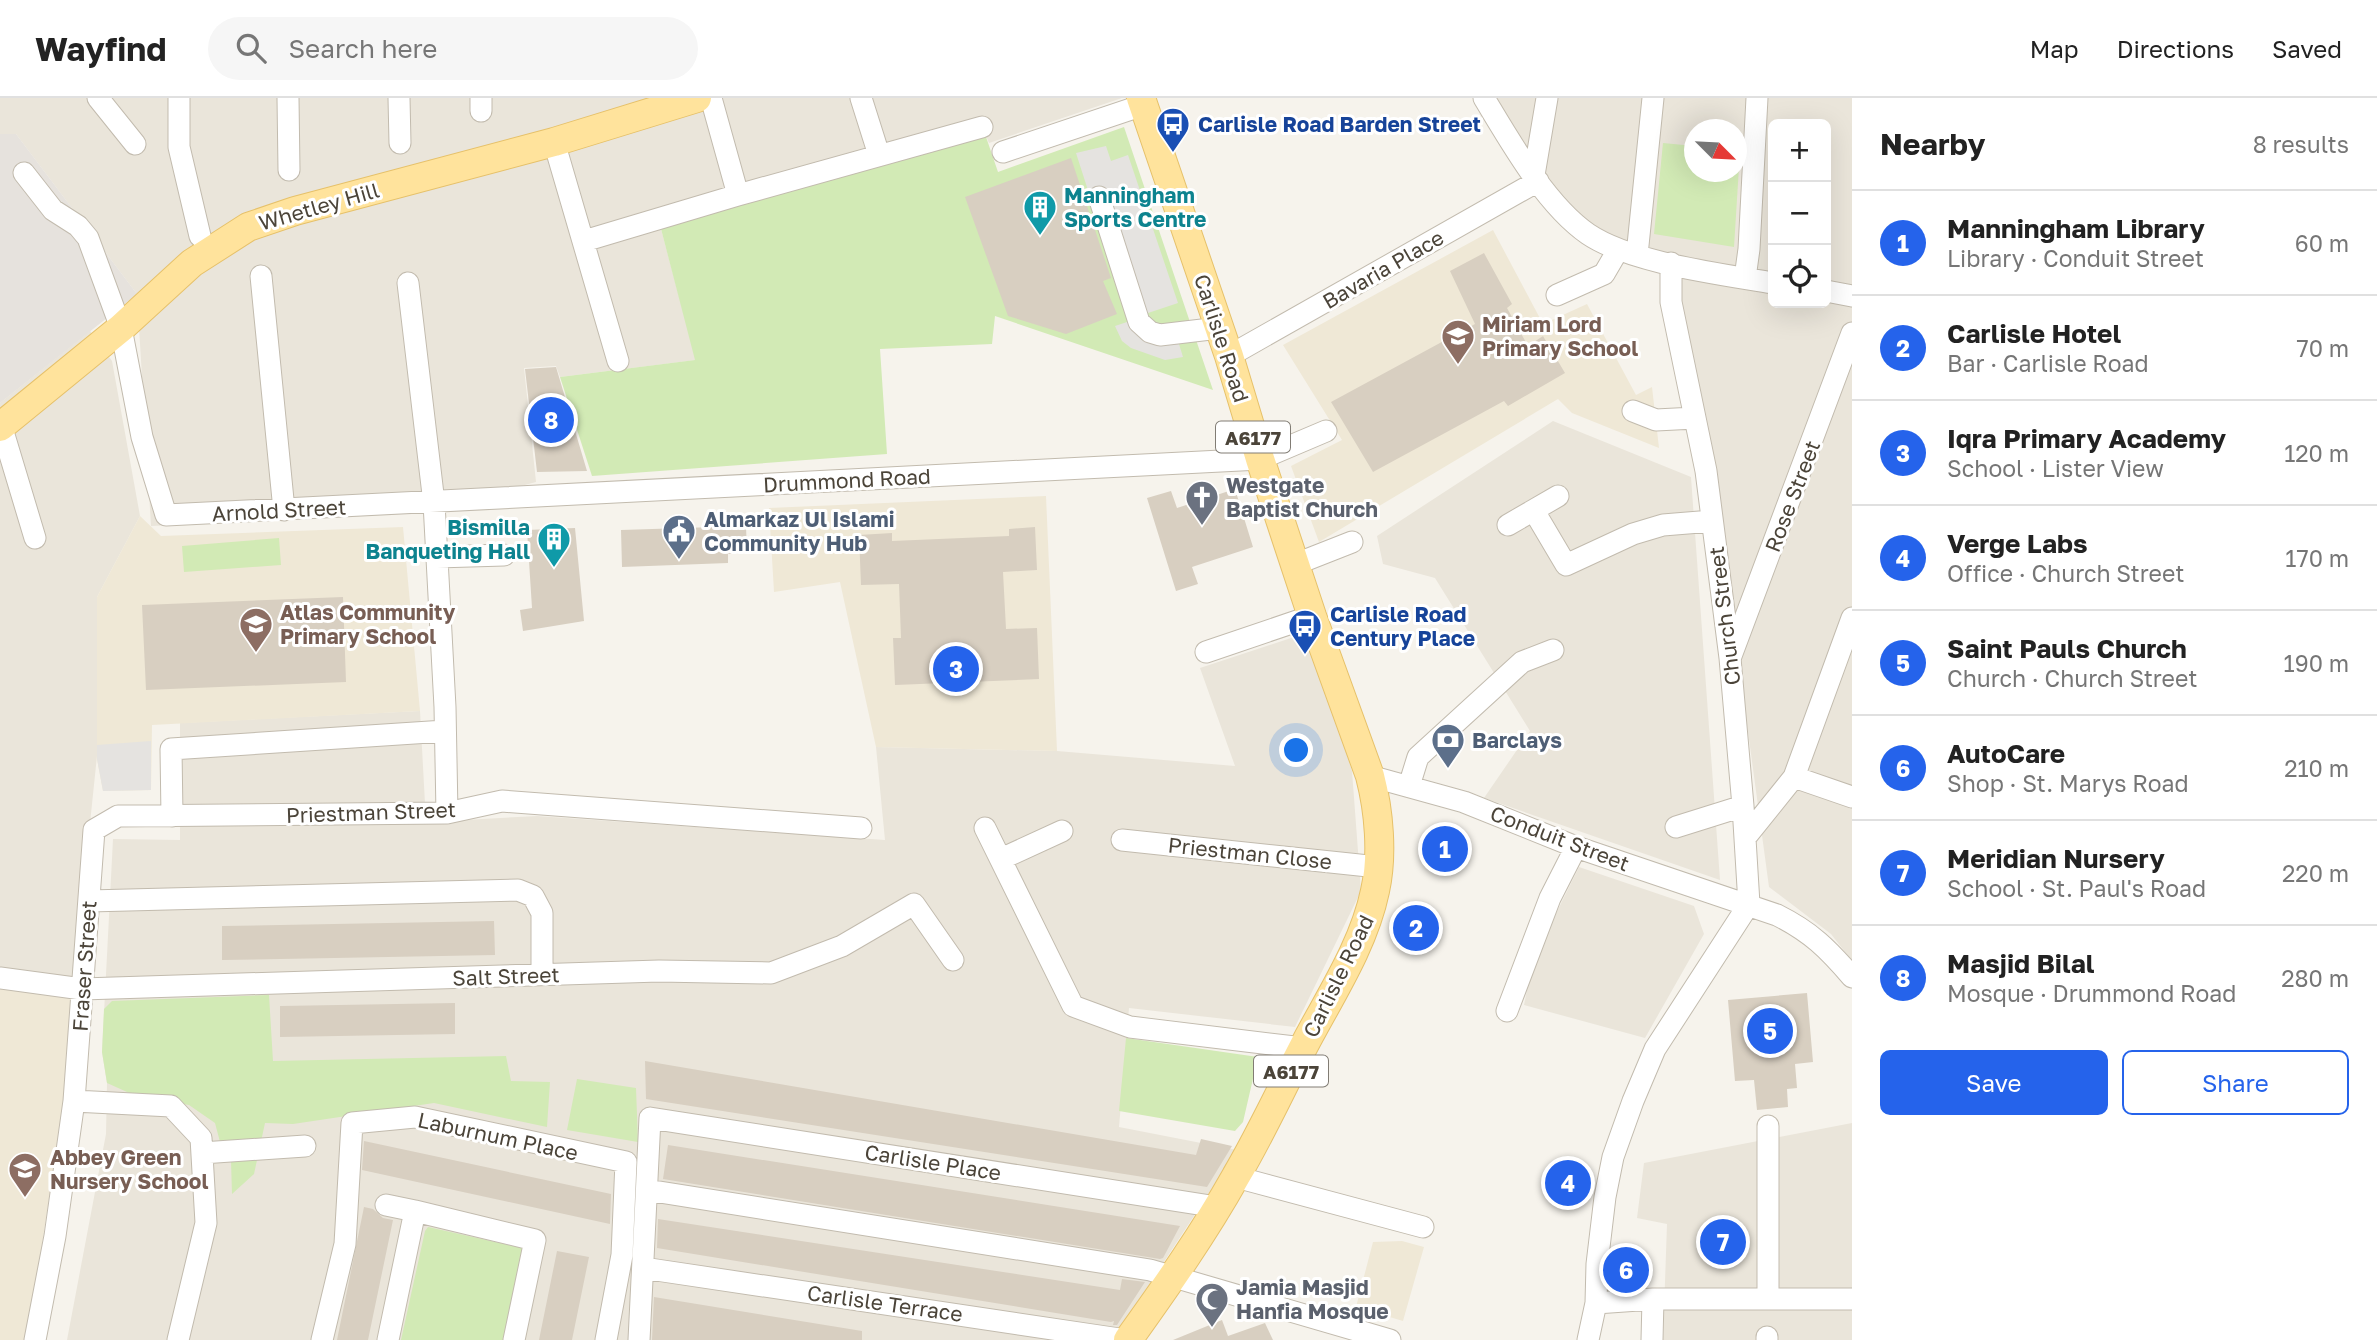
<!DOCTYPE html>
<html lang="en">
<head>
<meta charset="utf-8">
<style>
	:root { --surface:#fff; --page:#f6f6f6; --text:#222; --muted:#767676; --line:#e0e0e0; --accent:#2563eb }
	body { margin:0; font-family:"Golos Text",sans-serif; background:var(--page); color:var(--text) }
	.controls { position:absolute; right:21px; top:21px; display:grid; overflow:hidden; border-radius:10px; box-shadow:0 7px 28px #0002 }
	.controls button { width:63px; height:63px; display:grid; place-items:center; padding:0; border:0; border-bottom:2px solid var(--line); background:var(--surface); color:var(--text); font:35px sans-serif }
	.compass { position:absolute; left:1684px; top:21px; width:63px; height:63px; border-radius:50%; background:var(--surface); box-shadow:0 7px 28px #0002; rotate:114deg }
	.you { position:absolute; left:1297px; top:653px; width:24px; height:24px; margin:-18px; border:5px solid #fff; border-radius:50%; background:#1a73e8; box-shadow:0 0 0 10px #1a73e833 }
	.badge { display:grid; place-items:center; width:46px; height:46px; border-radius:50%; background:var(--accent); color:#fff; font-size:23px; font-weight:700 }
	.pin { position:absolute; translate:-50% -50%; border:4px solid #fff; box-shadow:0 2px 7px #0006 }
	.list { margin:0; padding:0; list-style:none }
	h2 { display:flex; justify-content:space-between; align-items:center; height:91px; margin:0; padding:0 28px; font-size:30px }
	h2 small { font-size:23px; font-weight:400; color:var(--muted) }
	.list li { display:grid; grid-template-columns:46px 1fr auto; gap:21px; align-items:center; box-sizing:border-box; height:105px; padding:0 28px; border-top:2px solid var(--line) }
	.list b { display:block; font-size:26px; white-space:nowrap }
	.list p { margin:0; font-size:23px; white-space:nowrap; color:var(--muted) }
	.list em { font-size:23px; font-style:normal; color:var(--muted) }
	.actions { display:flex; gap:14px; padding:21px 28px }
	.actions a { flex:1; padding:16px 0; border:2px solid var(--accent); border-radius:10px; text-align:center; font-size:24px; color:var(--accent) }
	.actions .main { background:var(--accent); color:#fff }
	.icon { flex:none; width:38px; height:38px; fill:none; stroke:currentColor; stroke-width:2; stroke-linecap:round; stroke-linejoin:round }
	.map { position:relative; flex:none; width:1852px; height:1242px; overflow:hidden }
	header { display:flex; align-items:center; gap:42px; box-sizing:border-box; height:98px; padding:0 35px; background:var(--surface); border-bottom:2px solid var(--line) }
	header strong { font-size:33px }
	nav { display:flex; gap:38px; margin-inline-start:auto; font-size:24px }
	.search { width:490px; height:63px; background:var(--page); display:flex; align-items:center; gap:18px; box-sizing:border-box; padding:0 24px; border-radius:38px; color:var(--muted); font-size:26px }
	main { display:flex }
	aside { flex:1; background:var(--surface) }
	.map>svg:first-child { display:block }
</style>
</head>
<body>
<header>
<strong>Wayfind</strong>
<div class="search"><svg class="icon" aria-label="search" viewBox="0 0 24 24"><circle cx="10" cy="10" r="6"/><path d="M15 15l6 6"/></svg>Search here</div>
<nav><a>Map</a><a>Directions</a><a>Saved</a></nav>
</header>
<main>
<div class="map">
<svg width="1852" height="1242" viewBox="0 0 1852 1242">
	<rect width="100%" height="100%" fill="#f6f3ec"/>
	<path fill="#eae5da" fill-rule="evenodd" d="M 0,0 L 1122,0 L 989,45 L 985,36 L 660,127 L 696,262 L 560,279 L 556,268 L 524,270 L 536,384 L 419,415 L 151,428 L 137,196 L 16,36 L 0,36 Z
		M 1493,0 L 1852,0 L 1852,863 L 1831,836 L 1769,789 L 1738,560 L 1731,480 L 1717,375 L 1679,203 L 1682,160 L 1634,150 L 1591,129 L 1544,77 ZM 1773,26 L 1826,26 L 1826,205 L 1773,205 ZM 1694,32 L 1736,32 L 1736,74 L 1694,74 Z
		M 90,233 L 112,263 L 140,418 L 97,499 L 97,658 L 72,898 L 0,886 L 0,305 Z
		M 1553,323 L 1691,379 L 1720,782 L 1484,700 L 1530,633 L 1435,480 L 1383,466 L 1377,438 Z
		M 1309,534 L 1352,673 L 1361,793 L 1295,929 L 1129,910 L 1119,1029 L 1237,1052 L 1113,1242 L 67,1242 L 106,1036 L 107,985 L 102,954 L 113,741 L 180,742 L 180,625 L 420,613 L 426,724 L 537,718 L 885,742 L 876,649 L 1057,653 L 1235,668 L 1200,570 Z
		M 1579,769 L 1694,808 L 1704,836 L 1645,940 L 1524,907 L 1533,862 Z
		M 1852,1025 L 1852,1242 L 1663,1242 L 1667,1126 L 1637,1120 L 1644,1065 Z"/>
	<path fill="#e6e2dd" d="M 0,36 L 16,36 L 137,196 L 0,305 Z"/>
	<path fill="#efe8d6" d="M 1493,132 L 1543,226 L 1587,206 L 1636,297 L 1652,289 L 1659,350 L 1572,315 L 1558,301 L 1319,444 L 1291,368 L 1342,342 L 1283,247 Z
		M 1046,398 L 1057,653 L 876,649 L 840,484 L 774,494 L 769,410 Z
		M 140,418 L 161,438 L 403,429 L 420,613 L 152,627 L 151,692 L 103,693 L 97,661 L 97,499 Z
		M 0,886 L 72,898 L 64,1005 L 27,1242 L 0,1242 Z
		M 1402,1143 L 1424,1149 L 1403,1223 L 1356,1209 L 1373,1144 Z"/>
	<path fill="#d2eab5" d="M 1124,29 L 1213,292 L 995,218 L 992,246 L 880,251 L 887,356 L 592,378 L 560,279 L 695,262 L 660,127 L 985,36 L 998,74 Z
		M 1663,45 L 1694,48 L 1694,74 L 1736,74 L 1737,52 L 1740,53 L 1734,149 L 1654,136 Z
		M 279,440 L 281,467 L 184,474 L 182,448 Z
		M 269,897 L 273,963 L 506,958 L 511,983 L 550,984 L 547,1029 L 434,1005 L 293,1026 L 265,1025 L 254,1076 L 232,1096 L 231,1063 L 224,1059 L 215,1025 L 189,1007 L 136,998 L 107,985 L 102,954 L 104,911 L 112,903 Z
		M 1126,940 L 1258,959 L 1243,1024 L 1235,1033 L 1119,1013 Z
		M 577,981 L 636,990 L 638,1044 L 567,1032 Z
		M 428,1129 L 527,1151 L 506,1242 L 401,1242 L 425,1133 Z"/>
	<path fill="#e5e3e0" d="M 1106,48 L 1111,63 L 1128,57 L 1178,205 L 1145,216 L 1154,227 L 1174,230 L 1183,259 L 1165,262 L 1131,250 L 1122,243 L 1115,228 L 1130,223 L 1076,55 Z
		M 151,643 L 151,692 L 103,693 L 97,661 L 97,647 Z"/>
	<path fill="#d8cfc1" d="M 1071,60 L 1111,180 L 1103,183 L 1117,216 L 1066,236 L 1008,218 L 965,99 Z
		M 1484,155 L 1512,206 L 1507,210 L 1528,248 L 1543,238 L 1565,275 L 1508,308 L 1504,303 L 1373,374 L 1331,304 L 1475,226 L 1450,173 Z
		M 556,269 L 587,373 L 537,374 L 525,271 Z
		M 1235,391 L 1253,449 L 1192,469 L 1198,486 L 1176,493 L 1147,400 L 1171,393 L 1177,410 Z
		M 746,428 L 747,455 L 728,456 L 728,465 L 622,469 L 621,432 Z
		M 1035,429 L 1037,472 L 1003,474 L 1006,531 L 1037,530 L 1039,581 L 895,587 L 893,540 L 901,540 L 899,486 L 861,487 L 859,437 L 892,435 L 892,443 L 1009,438 L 1009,431 Z
		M 575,430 L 584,523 L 523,533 L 520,512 L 532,510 L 527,432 Z
		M 343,499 L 346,584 L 146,592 L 142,507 Z
		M 494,823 L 495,857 L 222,862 L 222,828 Z
		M 1807,895 L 1813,964 L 1795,966 L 1797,990 L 1787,991 L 1788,1009 L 1757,1012 L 1754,982 L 1735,983 L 1728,902 Z
		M 455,905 L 455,936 L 280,939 L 280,908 Z
		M 645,963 L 1196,1057 L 1201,1041 L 1232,1048 L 1207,1089 L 646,1001 Z
		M 364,1043 L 611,1096 L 610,1126 L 362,1072 Z
		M 668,1047 L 1180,1128 L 1163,1160 L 1160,1161 L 663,1081 Z
		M 364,1109 L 373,1111 L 383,1120 L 393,1122 L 368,1242 L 337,1242 Z
		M 658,1121 L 1120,1192 L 1122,1181 L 1145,1184 L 1117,1227 L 1113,1227 L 1114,1223 L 1111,1224 L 657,1150 Z
		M 557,1153 L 589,1159 L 572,1242 L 539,1242 Z
		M 654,1199 L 862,1233 L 862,1242 L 652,1242 Z
		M 1222,1222 L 1228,1238 L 1265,1225 L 1273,1242 L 1173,1242 Z"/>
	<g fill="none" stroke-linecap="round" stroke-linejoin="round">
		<defs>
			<path id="minor" d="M 98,0 L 135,46
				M 179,0 L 179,49 L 200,138
				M 288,0 L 289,72
				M 399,0 L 400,45
				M 481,0 L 481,13
				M 711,0 L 738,97
				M 861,0 L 879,57
				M 1484,0 C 1510,43 1546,107 1588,136 C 1631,165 1721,176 1773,185
				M 554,44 L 618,263
				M 1003,54 L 1143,7
				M 24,75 L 53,112 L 78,128 L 88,140 L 121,230 L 142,339 L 166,417 L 1260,361 L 1326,333
				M 1534,77 L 1547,0
				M 1099,99 L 1139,224 L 1150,234 L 1160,237 L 1219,230
				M 584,143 L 738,97 L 982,29
				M 1637,157 L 1653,0
				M 261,178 L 284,412
				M 1745,180 L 1749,151 L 1757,0
				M 408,185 L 434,405 L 445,609 L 447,715
				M 1826,193 L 1852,198
				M 1557,197 L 1604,176 L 1618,152
				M 1229,258 L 1538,83
				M 1633,313 L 1656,322 L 1695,320
				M 1,327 L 35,440
				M 1534,413 L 1566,467 L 1633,436 L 1663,427 L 1712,423
				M 1508,427 L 1558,398
				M 437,459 L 504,457
				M 1296,466 L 1352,444
				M 1206,554 L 1312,518
				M 1731,558 L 1852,235
				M 1370,678 L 1464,704 L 1576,749 L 1777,817 C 1811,834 1828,851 1852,879
				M 1794,679 L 1852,699
				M 1409,688 L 1418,659 L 1522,564 L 1553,552
				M 172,718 L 171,651 L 445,633
				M 1676,729 L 1743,708
				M 985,730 L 1073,908 L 1130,929 L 1303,950
				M 1745,740 L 1794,679 L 1852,520
				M 1122,742 L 1378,769
				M 1001,761 L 1062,733
				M 89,803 L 518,792 L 533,798 L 542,815 L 542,877
				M 0,880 L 82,891 L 659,873 L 771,875 L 842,848 L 914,806 L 953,862
				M 1507,913 L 1550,800 L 1576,749
				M 74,1003 L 171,1008 L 201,1040 L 206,1125 L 178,1242
				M 202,1055 L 305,1048
				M 1236,1079 L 1423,1129
				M 647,1092 L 1150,1172 L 1390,1242
				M 386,1107 L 415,1113
				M 643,1170 L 1126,1242
				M 1768,1201 L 1768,1028
				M 1596,1205 L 1653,1201 L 1852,1201
				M 35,1242 L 55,1138 L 74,1003 L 94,732 L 118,718 L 447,715 L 502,703 L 861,730
				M 322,1242 L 345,1146 L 352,1025 L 415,1019 L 626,1064 L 622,1157 L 606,1242
				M 388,1242 L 415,1113 L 535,1142 L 514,1242
				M 639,1242 L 650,1020 L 1217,1109
				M 1588,1242 L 1596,1205 L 1597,1166 L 1605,1099 L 1613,1059 L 1633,1003 L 1655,951 L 1749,806 L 1743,708 L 1730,560 L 1706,373 L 1671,204 L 1671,165
				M 1652,1242 L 1653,1201
				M 1767,1242 L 1767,1239"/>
			<path id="major" d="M 0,329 L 121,230 L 192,165 L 248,129 L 295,113 L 554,44 L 697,0
				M 1128,1242 C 1166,1189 1204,1135 1236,1078 C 1262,1034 1283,987 1307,942 C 1332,895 1364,846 1375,793 C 1383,757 1379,713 1370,678 L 1312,518 L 1260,361 L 1229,258 L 1141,0"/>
		</defs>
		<use href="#minor" stroke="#c2bbae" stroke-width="23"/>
		<use href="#major" stroke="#e6c16a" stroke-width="30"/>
		<use href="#minor" stroke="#fff" stroke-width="21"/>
		<use href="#major" stroke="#ffe39c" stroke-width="28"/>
	</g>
	<defs>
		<symbol id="bus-pin" viewBox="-11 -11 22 30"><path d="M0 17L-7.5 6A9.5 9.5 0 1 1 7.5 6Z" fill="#1a4fb4" stroke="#fff"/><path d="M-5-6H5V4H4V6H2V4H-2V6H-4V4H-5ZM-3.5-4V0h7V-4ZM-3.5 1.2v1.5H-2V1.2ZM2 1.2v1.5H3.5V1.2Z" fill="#fff"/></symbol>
		<symbol id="building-pin" viewBox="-11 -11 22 30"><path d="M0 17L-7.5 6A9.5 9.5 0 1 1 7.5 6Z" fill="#0f9aa8" stroke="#fff"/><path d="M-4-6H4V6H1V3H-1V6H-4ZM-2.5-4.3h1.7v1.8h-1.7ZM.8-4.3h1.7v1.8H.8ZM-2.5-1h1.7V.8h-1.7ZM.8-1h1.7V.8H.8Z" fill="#fff"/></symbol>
		<symbol id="school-pin" viewBox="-11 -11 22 30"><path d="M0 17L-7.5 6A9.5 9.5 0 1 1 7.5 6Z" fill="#8d6e63" stroke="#fff"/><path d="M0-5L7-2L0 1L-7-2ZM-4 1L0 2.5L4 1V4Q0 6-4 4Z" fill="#fff"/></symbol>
		<symbol id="church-pin" viewBox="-11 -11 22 30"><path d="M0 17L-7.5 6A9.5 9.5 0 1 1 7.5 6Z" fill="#6b7280" stroke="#fff"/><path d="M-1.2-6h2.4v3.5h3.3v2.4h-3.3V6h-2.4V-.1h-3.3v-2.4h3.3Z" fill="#fff"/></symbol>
		<symbol id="civic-pin" viewBox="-11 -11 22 30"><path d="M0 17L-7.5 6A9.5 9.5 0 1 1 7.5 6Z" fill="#5c6f8a" stroke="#fff"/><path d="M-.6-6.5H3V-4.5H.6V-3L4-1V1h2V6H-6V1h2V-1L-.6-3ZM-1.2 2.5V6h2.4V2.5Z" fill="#fff"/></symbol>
		<symbol id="bank-pin" viewBox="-11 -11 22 30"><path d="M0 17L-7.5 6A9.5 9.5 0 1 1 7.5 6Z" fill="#5c6f8a" stroke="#fff"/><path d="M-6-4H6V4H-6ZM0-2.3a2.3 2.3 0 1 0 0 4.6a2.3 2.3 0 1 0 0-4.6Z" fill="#fff"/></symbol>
		<symbol id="mosque-pin" viewBox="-11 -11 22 30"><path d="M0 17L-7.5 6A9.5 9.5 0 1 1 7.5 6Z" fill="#6b7280" stroke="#fff"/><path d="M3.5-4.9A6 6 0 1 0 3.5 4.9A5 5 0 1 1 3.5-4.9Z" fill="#fff"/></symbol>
	</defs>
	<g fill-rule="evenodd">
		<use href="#bus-pin" x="1154" y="7" width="38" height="52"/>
		<use href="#building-pin" x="1021" y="90" width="38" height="52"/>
		<use href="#school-pin" x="1439" y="219" width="38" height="52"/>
		<use href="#church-pin" x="1183" y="380" width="38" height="52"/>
		<use href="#civic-pin" x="660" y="414" width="38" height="52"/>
		<use href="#building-pin" x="535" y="422" width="38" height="52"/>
		<use href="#school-pin" x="237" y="507" width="38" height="52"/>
		<use href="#bus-pin" x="1286" y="509" width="38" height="52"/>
		<use href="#bank-pin" x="1429" y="623" width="38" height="52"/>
		<use href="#school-pin" x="6" y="1052" width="38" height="52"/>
		<use href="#mosque-pin" x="1193" y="1182" width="38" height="52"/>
	</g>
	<g text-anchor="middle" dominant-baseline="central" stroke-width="6" stroke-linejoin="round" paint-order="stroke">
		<g fill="#fff" stroke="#817c74" stroke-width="2">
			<rect x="1216" y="323.5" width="74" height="31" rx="5"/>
			<rect x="1254" y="957.5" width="74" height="31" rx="5"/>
		</g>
		<g font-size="19" font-weight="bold" fill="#4b4439">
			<text x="1253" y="339">A6177</text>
			<text x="1291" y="973">A6177</text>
		</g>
		<g font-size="21" font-weight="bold" fill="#164399" stroke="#fff" text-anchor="start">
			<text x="1198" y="26">Carlisle Road Barden Street</text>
			<text x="1330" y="516">Carlisle Road<tspan x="1330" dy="24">Century Place</tspan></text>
		</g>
		<g font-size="21" font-weight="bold" fill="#0d838f" stroke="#fff" text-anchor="start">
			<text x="1064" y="97">Manningham<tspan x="1064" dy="24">Sports Centre</tspan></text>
			<text x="530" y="429" text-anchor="end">Bismilla<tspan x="530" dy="24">Banqueting Hall</tspan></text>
		</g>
		<g font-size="21" fill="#4b4439" stroke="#fff">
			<text transform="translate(319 108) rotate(-16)">Whetley Hill</text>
			<text transform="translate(1383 171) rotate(-30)">Bavaria Place</text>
			<text transform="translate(1222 240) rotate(72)">Carlisle Road</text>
			<text transform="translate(847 382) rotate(-3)">Drummond Road</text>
			<text transform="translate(1792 398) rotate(-69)">Rose Street</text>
			<text transform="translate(279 412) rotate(-3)">Arnold Street</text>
			<text transform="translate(1724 518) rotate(-97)">Church Street</text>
			<text transform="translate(371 714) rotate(-2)">Priestman Street</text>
			<text transform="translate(1560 740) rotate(21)">Conduit Street</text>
			<text transform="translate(1250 755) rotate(6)">Priestman Close</text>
			<text transform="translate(84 868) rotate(-86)">Fraser Street</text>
			<text transform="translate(506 878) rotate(-2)">Salt Street</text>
			<text transform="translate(1338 878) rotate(-64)">Carlisle Road</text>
			<text transform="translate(498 1038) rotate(12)">Laburnum Place</text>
			<text transform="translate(933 1064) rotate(9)">Carlisle Place</text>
			<text transform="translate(885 1205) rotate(8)">Carlisle Terrace</text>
		</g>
		<g font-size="21" font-weight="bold" fill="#785e54" stroke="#fff" text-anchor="start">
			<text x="1482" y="226">Miriam Lord<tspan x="1482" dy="24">Primary School</tspan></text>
			<text x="280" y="514">Atlas Community<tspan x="280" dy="24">Primary School</tspan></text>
			<text x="50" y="1059">Abbey Green<tspan x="50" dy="24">Nursery School</tspan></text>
		</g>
		<g font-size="21" font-weight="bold" fill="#5b616d" stroke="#fff" text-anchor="start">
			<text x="1226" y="387">Westgate<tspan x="1226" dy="24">Baptist Church</tspan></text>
			<text x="1236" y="1189">Jamia Masjid<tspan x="1236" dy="24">Hanfia Mosque</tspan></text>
		</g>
		<g font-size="21" font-weight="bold" fill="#4e5e75" stroke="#fff" text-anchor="start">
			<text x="704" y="421">Almarkaz Ul Islami<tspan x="704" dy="24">Community Hub</tspan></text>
			<text x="1472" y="642">Barclays</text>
		</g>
	</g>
</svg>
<div class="controls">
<button>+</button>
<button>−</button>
<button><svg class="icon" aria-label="locate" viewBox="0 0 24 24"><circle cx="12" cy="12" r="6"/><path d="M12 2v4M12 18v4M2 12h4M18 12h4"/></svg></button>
</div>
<svg class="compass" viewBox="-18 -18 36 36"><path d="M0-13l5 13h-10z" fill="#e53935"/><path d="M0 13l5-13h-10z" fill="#767676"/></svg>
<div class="you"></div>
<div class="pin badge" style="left:1445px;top:751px">1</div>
<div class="pin badge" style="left:1416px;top:830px">2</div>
<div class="pin badge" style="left:956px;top:571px">3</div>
<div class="pin badge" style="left:1568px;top:1085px">4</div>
<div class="pin badge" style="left:1770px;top:933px">5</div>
<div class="pin badge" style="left:1626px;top:1172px">6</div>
<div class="pin badge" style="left:1723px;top:1144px">7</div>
<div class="pin badge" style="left:551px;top:322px">8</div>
</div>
<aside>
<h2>Nearby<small>8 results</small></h2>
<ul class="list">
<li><span class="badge">1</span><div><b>Manningham Library</b><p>Library · Conduit Street</p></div><em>60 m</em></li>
<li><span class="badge">2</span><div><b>Carlisle Hotel</b><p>Bar · Carlisle Road</p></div><em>70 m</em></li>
<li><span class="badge">3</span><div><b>Iqra Primary Academy</b><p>School · Lister View</p></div><em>120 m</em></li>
<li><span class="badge">4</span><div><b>Verge Labs</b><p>Office · Church Street</p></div><em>170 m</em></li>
<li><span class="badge">5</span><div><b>Saint Pauls Church</b><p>Church · Church Street</p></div><em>190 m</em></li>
<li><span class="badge">6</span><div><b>AutoCare</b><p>Shop · St. Marys Road</p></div><em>210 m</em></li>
<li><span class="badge">7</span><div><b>Meridian Nursery</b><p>School · St. Paul's Road</p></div><em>220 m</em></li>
<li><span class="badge">8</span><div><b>Masjid Bilal</b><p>Mosque · Drummond Road</p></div><em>280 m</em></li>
</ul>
<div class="actions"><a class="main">Save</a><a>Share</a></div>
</aside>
</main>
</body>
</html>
